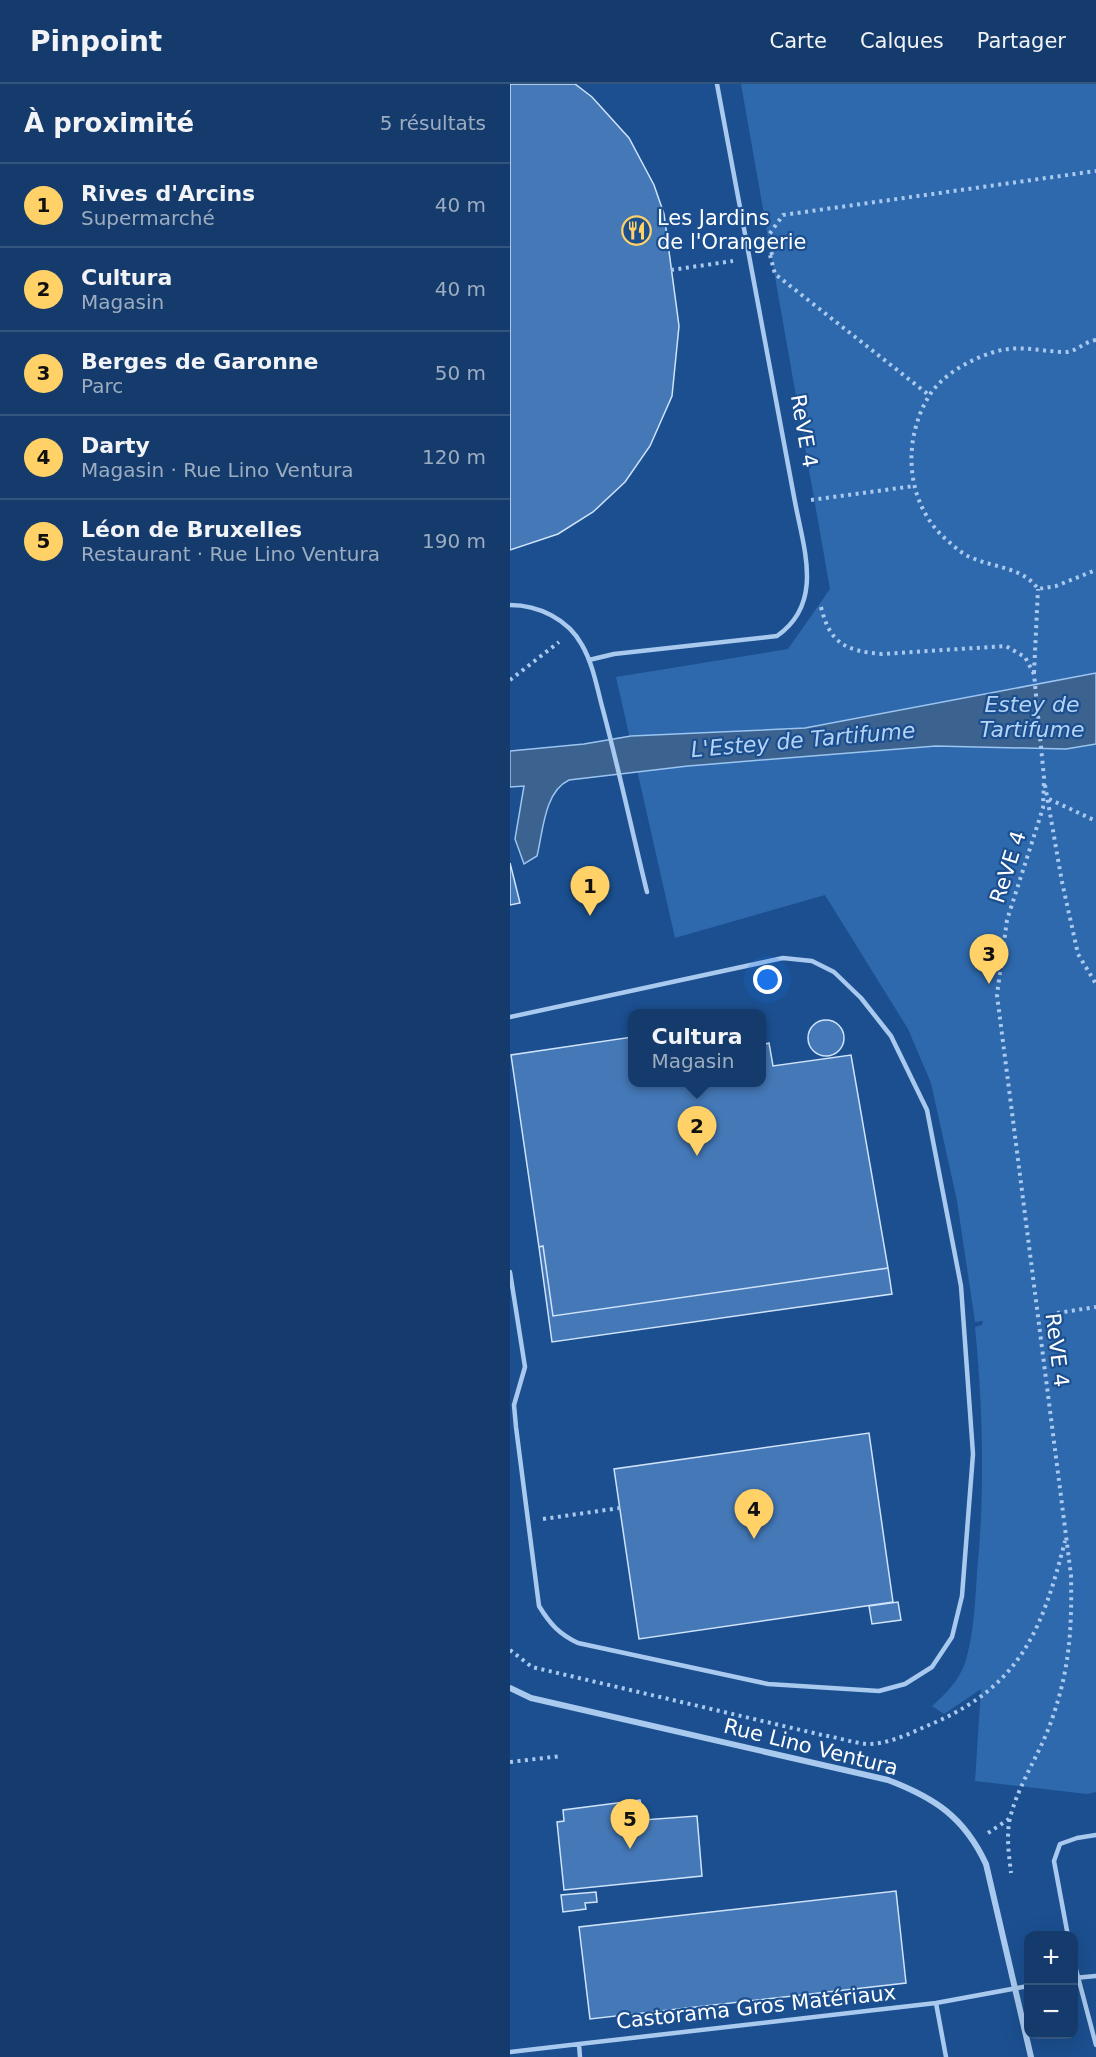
<!DOCTYPE html>
<html lang="fr">
<head>
<meta charset="utf-8">
<style>
	:root { --surface:#143b6b; --page:#1d4271; --text:#f1f3f6; --muted:#9dadc1; --line:#33557e; --accent:#ffd166 }
	body { margin:0; font-family:"DejaVu Sans",sans-serif; background:var(--page); color:var(--text) }
	.controls { position:absolute; right:18px; bottom:18px; display:grid; overflow:hidden; border-radius:12px; box-shadow:0 6px 24px #0002 }
	.controls button { width:54px; height:54px; display:grid; place-items:center; padding:0; border:0; border-bottom:2px solid var(--line); background:var(--surface); color:var(--text); font:30px sans-serif }
	.you { position:absolute; left:258px; top:896px; width:21px; height:21px; margin:-15px; border:4px solid #fff; border-radius:50%; background:#1a73e8; box-shadow:0 0 0 9px #1a73e833 }
	.badge { display:grid; place-items:center; width:39px; height:39px; border-radius:50%; background:var(--accent); color:#111; font-size:20px; font-weight:700 }
	.pin { position:absolute; translate:-50% -50px; filter:drop-shadow(0 2px 3px #0008) }
	.pin::after { content:''; position:absolute; top:32px; width:21px; height:18px; background:inherit; clip-path:polygon(0 0,100% 0,50% 100%) }
	.popup { position:absolute; left:118px; top:925px; width:138px; height:78px; box-sizing:border-box; display:grid; place-content:center; border-radius:12px; background:var(--surface); filter:drop-shadow(0 2px 4px #0005); font-size:20px; white-space:nowrap; color:var(--muted) }
	.popup b { font-size:22px; color:var(--text) }
	.popup::after { content:''; position:absolute; left:50%; top:100%; margin-left:-12px; border:12px solid transparent; border-top-color:var(--surface) }
	.list { margin:0; padding:0; list-style:none }
	h2 { display:flex; justify-content:space-between; align-items:center; height:78px; margin:0; padding:0 24px; font-size:26px }
	h2 small { font-size:20px; font-weight:400; color:var(--muted) }
	.list li { display:grid; grid-template-columns:39px 1fr auto; gap:18px; align-items:center; box-sizing:border-box; height:84px; padding:0 24px; border-top:2px solid var(--line) }
	.list b { display:block; font-size:22px; white-space:nowrap }
	.list p { margin:0; font-size:20px; white-space:nowrap; color:var(--muted) }
	.list em { font-size:20px; font-style:normal; color:var(--muted) }
	.map { position:relative; flex:none; width:586px; height:1973px; overflow:hidden }
	header { display:flex; align-items:center; gap:36px; box-sizing:border-box; height:84px; padding:0 30px; background:var(--surface); border-bottom:2px solid var(--line) }
	header strong { font-size:28px }
	nav { display:flex; gap:33px; margin-inline-start:auto; font-size:21px }
	main { display:flex }
	aside { flex:1; background:var(--surface) }
	.map>svg:first-child { display:block }
</style>
</head>
<body>
<header>
<strong>Pinpoint</strong>
<nav><a>Carte</a><a>Calques</a><a>Partager</a></nav>
</header>
<main>
<aside>
<h2>À proximité<small>5 résultats</small></h2>
<ul class="list">
<li><span class="badge">1</span><div><b>Rives d'Arcins</b><p>Supermarché</p></div><em>40 m</em></li>
<li><span class="badge">2</span><div><b>Cultura</b><p>Magasin</p></div><em>40 m</em></li>
<li><span class="badge">3</span><div><b>Berges de Garonne</b><p>Parc</p></div><em>50 m</em></li>
<li><span class="badge">4</span><div><b>Darty</b><p>Magasin · Rue Lino Ventura</p></div><em>120 m</em></li>
<li><span class="badge">5</span><div><b>Léon de Bruxelles</b><p>Restaurant · Rue Lino Ventura</p></div><em>190 m</em></li>
</ul>
</aside>
<div class="map">
<svg width="586" height="1973" viewBox="0 0 586 1973">
	<rect width="100%" height="100%" fill="#1b4f8f"/>
	<path fill="#2e69ad" d="M 231,0 L 586,0 L 586,589 L 552,597 L 556,664 L 586,660 L 586,1708 L 577,1710 L 465,1697 L 471,1605 L 434,1630 L 422,1622 C 435,1611 449,1596 455,1579 C 464,1550 465,1519 467,1489 C 475,1406 473,1326 465,1243 L 472,1241 L 473,1237 L 465,1238 L 447,1117 L 421,999 L 398,945 L 315,811 L 165,854 L 106,593 L 278,565 L 320,505 Z"/>
	<path fill="#3c6290" stroke="#9cc4f0" stroke-width="1.5" d="M 586,589 L 586,660 L 556,665 L 426,662 L 178,682 L 59,696 C 34,708 33,748 27,772 L 14,780 L 5,755 L 14,702 L 0,703 L 0,667 L 74,660 L 121,652 L 295,644 Z"/>
	<path fill="#4478b7" stroke="#cfe3fa" stroke-width="1.5" d="M 0,0 L 65,0 L 82,13 L 119,54 L 144,101 L 154,130 L 169,242 L 162,312 L 140,362 L 115,398 L 83,428 L 48,450 L 0,466 Z
		M 0,779 L 10,819 L 0,821 Z
		M298 954a18 18 0 1 1 36 0a18 18 0 1 1-36 0Z
		M 122,953 L 122,998 L 252,998 L 252,961 L 259,959 L 263,982 L 341,971 L 378,1184 L 43,1232 L 33,1162 L 29,1163 L 1,971 Z
		M 33,1162 L 43,1232 L 378,1184 L 382,1210 L 42,1258 L 29,1163 Z
		M 359,1349 L 383,1518 L 129,1555 L 104,1385 Z
		M 388,1518 L 391,1536 L 362,1540 L 359,1522 Z
		M 130,1716 L 133,1736 L 187,1732 L 192,1792 L 54,1806 L 47,1738 L 54,1737 L 53,1726 Z
		M 386,1807 L 396,1899 L 80,1935 L 69,1843 Z
		M 86,1808 L 87,1818 L 75,1819 L 76,1825 L 53,1828 L 51,1811 Z"/>
	<g fill="none" stroke-linecap="round" stroke-linejoin="round">
		<path stroke="#a9c9ee" stroke-width="4" stroke-dasharray="3 4.5" stroke-linecap="butt" d="M 260,171 L 265,190 L 419,311
			M 262,171 L 258,152 L 273,131 L 586,87
			M 161,186 L 223,177
			M 586,256 C 573,258 566,269 553,268 C 527,267 507,260 481,269 C 459,276 431,292 419,312 C 391,358 396,422 438,457 C 445,463 452,470 460,473 C 484,484 513,483 528,505 L 546,502 L 586,486
			M 301,416 L 404,402
			M 311,523 C 320,560 336,567 372,570 L 496,562 L 515,573 L 524,590 L 534,694 L 533,724 L 497,836 L 487,911 L 561,1491 C 562,1542 560,1583 543,1632 C 532,1667 509,1698 500,1734 C 496,1752 499,1771 501,1789
			M 524,589 L 528,505
			M 0,596 L 49,558
			M 535,701 L 552,798 L 568,870 L 586,900
			M 539,715 L 586,737
			M 547,1229 L 586,1223
			M 33,1435 L 110,1424
			M 0,1566 L 22,1583 L 312,1651 C 327,1653 343,1659 357,1660 C 382,1660 404,1647 426,1638 C 512,1600 533,1543 555,1457
			M 0,1678 L 51,1672
			M 478,1749 L 499,1735"/>
		<path stroke="#a9c9ee" stroke-width="4.5" d="M 0,521 C 28,521 58,535 72,561 C 83,580 87,604 93,626 C 109,686 122,747 137,808
			M 79,576 L 104,570 L 267,552 C 314,519 294,466 285,418 L 207,0
			M 0,933 L 273,874 L 302,877 L 324,888 L 351,914 L 381,952 L 417,1026 L 451,1202 L 463,1370 L 452,1512 L 442,1553 L 422,1583 L 395,1600 L 369,1607 L 258,1600 L 68,1559 C 49,1550 40,1540 29,1522 L 6,1343 L 4,1321 L 15,1283 L 0,1188
			M 558,1852 L 544,1777 L 550,1760 L 567,1754 L 586,1751
			M 564,1878 L 586,1961
			M 564,1894 L 586,1892
			M 426,1919 L 436,1973
			M 69,1960 L 426,1919 L 518,1902
			M 0,1968 L 69,1960 L 70,1973"/>
		<path stroke="#a9c9ee" stroke-width="6" d="M 0,1604 L 21,1614 L 378,1696 C 425,1714 454,1733 476,1780 L 521,1973"/>
	</g>
	<defs>
		<symbol id="restaurant-ring" viewBox="-11 -11 22 22"><circle r="9.5" fill="#1b4f8f" stroke="#ffd166" stroke-width="1.5"/><path d="M-5-6h1v4h1v-4h1v4h1v-4h1v5L-1.5 .5V6h-2V.5L-5-1ZM5-6V6H3V1.5H1.5Q1.5-4 5-6Z" fill="#ffd166"/></symbol>
	</defs>
	<g fill-rule="evenodd">
		<use href="#restaurant-ring" x="110" y="130" width="33" height="33"/>
	</g>
	<g text-anchor="middle" dominant-baseline="central" stroke-width="4.5" stroke-linejoin="round" paint-order="stroke">
		<g font-size="21" fill="#fff" stroke="#1b4f8f" text-anchor="start">
			<text x="147" y="134">Les Jardins<tspan x="147" dy="24">de l'Orangerie</tspan></text>
		</g>
		<g font-size="21" fill="#fff" stroke="#1b4f8f">
			<text transform="translate(294 347) rotate(80)">ReVE 4</text>
			<text transform="translate(498 783) rotate(-72)">ReVE 4</text>
			<text transform="translate(547 1266) rotate(83)">ReVE 4</text>
			<text transform="translate(301 1663) rotate(14)">Rue Lino Ventura</text>
			<text transform="translate(246 1923) rotate(-6)">Castorama Gros Matériaux</text>
		</g>
		<g font-size="22" font-style="italic" fill="#b5d3f5" stroke="#1b4f8f">
			<text x="522" y="620">Estey de<tspan x="522" dy="25">Tartifume</tspan></text>
			<text transform="translate(293 656) rotate(-5)">L'Estey de Tartifume</text>
		</g>
	</g>
</svg>
<div class="controls">
<button>+</button>
<button>−</button>
</div>
<div class="you"></div>
<div class="pin badge" style="left:80px;top:832px">1</div>
<div class="pin badge" style="left:187px;top:1072px">2</div>
<div class="popup"><b>Cultura</b>Magasin</div>
<div class="pin badge" style="left:479px;top:900px">3</div>
<div class="pin badge" style="left:244px;top:1455px">4</div>
<div class="pin badge" style="left:120px;top:1765px">5</div>
</div>
</main>
</body>
</html>
